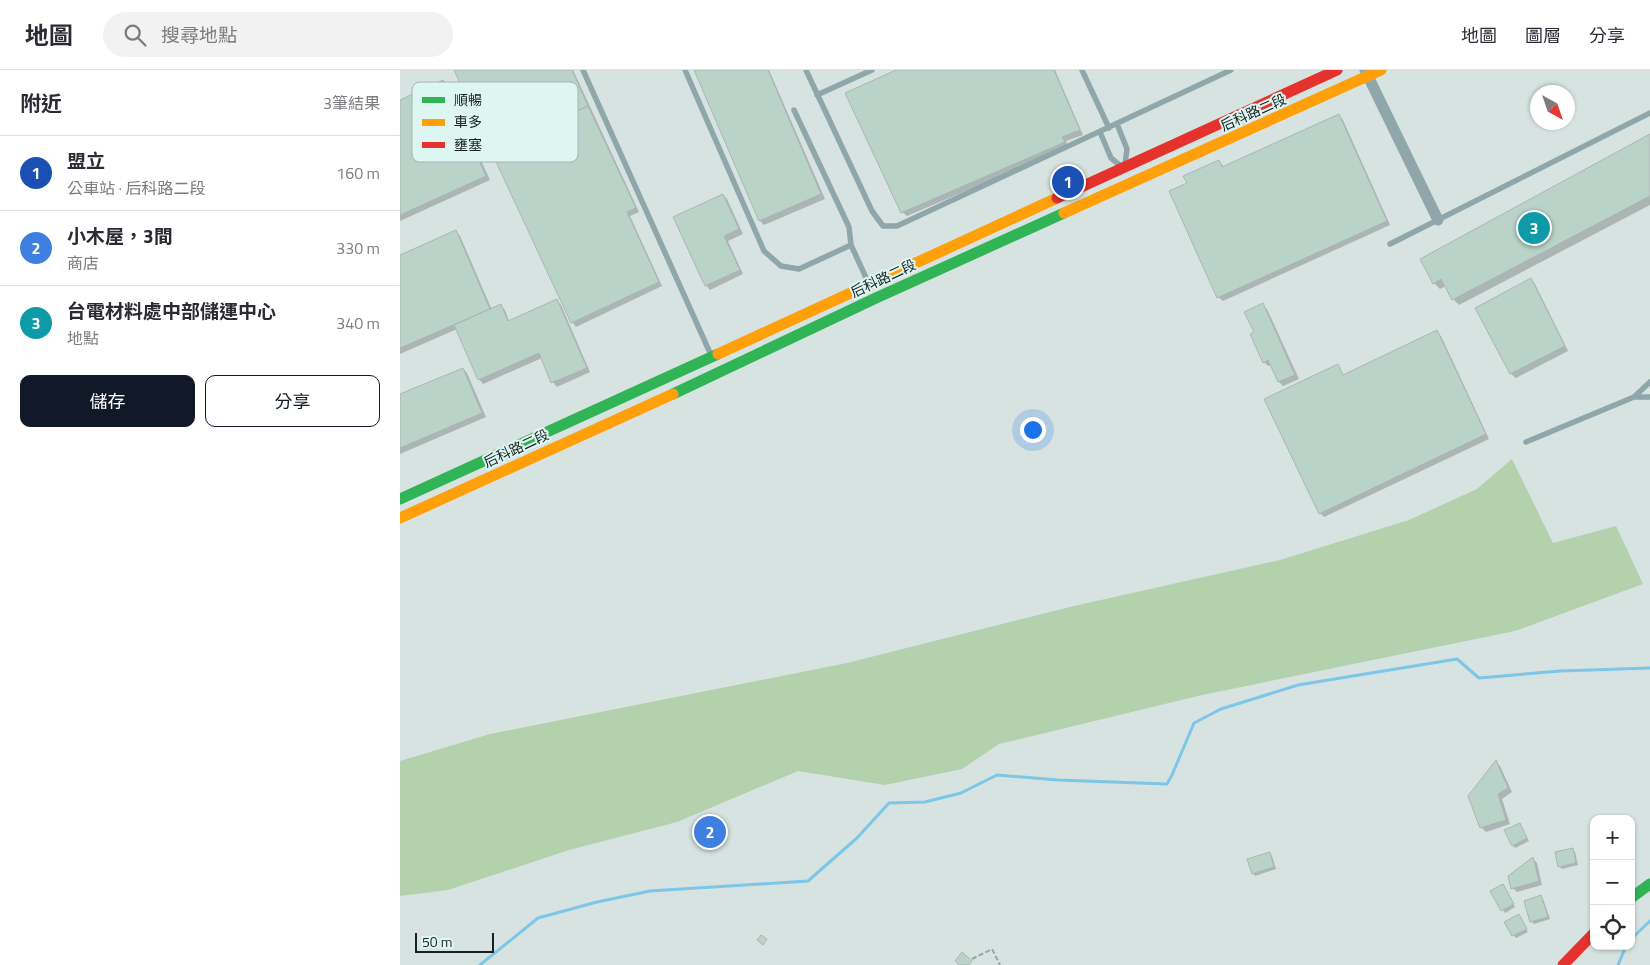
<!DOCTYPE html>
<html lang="zh-TW">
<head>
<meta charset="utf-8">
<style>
	:root { --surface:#fff; --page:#f2f2f3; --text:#2b2b33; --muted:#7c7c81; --line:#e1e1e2; --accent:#111827 }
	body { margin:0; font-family:"Titillium Web","Noto Sans TC",sans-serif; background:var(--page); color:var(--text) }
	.controls { position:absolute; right:15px; bottom:15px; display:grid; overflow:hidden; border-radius:10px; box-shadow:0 1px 4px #0004 }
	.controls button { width:45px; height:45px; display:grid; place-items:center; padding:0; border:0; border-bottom:1px solid var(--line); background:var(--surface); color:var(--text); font:25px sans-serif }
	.compass { position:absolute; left:1130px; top:15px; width:45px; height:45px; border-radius:50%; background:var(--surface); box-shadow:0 1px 4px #0004; rotate:140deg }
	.scale { position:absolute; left:15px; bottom:12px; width:79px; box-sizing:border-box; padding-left:5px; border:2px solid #192221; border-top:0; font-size:14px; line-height:18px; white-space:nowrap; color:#192221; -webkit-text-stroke:4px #def6f2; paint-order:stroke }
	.you { position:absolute; left:632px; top:359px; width:18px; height:18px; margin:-12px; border:4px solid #fff; border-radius:50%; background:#1a73e8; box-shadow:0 0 0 8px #1a73e833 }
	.badge { display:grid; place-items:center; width:32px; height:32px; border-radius:50%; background:var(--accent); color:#fff; font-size:16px; font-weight:700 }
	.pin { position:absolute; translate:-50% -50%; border:2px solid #fff; box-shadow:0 1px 5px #0006 }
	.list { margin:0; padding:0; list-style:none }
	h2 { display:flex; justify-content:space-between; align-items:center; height:65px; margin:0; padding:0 20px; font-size:21px }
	h2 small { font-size:16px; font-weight:400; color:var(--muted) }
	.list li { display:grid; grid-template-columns:32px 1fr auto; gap:15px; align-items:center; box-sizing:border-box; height:75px; padding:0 20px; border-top:1px solid var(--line) }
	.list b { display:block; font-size:19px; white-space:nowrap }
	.list p { margin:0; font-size:16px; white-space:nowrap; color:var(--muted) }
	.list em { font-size:16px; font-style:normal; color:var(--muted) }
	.actions { display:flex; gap:10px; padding:15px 20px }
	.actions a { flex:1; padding:11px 0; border:1px solid var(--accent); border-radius:10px; text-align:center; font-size:18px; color:var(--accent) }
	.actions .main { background:var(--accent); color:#fff }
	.icon { flex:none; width:28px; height:28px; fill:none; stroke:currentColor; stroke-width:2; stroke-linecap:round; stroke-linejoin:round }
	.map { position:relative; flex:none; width:1250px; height:895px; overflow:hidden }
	header { display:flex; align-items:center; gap:30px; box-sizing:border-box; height:70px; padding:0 25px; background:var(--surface); border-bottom:1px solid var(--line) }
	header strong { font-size:24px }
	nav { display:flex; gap:28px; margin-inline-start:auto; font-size:18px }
	.search { width:350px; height:45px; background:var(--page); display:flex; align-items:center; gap:12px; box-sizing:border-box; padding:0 18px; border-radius:28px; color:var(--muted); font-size:19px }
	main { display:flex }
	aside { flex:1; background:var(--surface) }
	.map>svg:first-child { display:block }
</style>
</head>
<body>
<header>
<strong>地圖</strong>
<div class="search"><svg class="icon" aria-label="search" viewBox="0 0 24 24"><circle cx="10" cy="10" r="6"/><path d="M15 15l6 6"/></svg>搜尋地點</div>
<nav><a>地圖</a><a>圖層</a><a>分享</a></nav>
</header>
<main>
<aside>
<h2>附近<small>3筆結果</small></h2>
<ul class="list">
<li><span class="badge" style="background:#1a4fb4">1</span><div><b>盟立</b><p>公車站 · 后科路二段</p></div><em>160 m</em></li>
<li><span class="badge" style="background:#3f7fe0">2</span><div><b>小木屋，3間</b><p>商店</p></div><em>330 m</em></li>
<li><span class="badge" style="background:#0f9aa8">3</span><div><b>台電材料處中部儲運中心</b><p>地點</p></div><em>340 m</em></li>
</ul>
<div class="actions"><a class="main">儲存</a><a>分享</a></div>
</aside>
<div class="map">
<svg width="1250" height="895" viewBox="0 0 1250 895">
	<rect width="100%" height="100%" fill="#d6e3e1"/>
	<path fill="#b2d1ac" d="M 1112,389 L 1153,473 L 1216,456 L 1243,514 L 1115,561 L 802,625 L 599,674 L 562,699 L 485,715 L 398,701 L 277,752 L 169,780 L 48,820 L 0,826 L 0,691 L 90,664 L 447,593 L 674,536 L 880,490 L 1009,450 L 1077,419 Z"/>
	<path fill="#0003" d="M 55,0 L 173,0 L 239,142 L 230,146 L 262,216 L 176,257 L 172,252 Z
		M 295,0 L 369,0 L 425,129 L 364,155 L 360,151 Z
		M 499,0 L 655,0 L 683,65 L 666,71 L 668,77 L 507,146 L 502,142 Z
		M 43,11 L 47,16 L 90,110 L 0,151 L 0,31 Z
		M 938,45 L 943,50 L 990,155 L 823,231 L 818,227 L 788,114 L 819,91 L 824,97 Z
		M 1250,65 L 1250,135 L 1059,235 L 1053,229 L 1046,216 L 1040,219 L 1034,213 Z
		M 323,125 L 327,129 L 343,164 L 328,171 L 343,204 L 310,220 L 306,215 Z
		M 56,162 L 60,166 L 92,240 L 100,236 L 105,240 L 109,251 L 156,230 L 161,235 L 190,302 L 157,317 L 153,312 L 142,288 L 83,314 L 79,309 L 57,259 L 0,284 L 0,186 Z
		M 1131,210 L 1135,214 L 1168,281 L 1116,308 L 1111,304 L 1077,239 Z
		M 862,235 L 867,239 L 899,309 L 883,316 L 879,312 L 871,295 L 868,296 L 864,292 L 855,263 Z
		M 1036,262 L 1041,266 L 1089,369 L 924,447 L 920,443 L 937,295 L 944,305 Z
		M 63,299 L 67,303 L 86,347 L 0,384 L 0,326 Z
		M 1096,692 L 1100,696 L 1112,722 L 1102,729 L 1110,754 L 1086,762 L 1081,757 Z
		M 1119,754 L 1129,771 L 1115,778 L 1113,775 Z
		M 1173,780 L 1175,782 L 1178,795 L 1162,799 L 1159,796 Z
		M 869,784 L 872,786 L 876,799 L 855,806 L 853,803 Z
		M 1133,789 L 1137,793 L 1142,815 L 1117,822 L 1113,818 Z
		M 1103,816 L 1115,837 L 1105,843 L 1092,821 Z
		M 1141,826 L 1143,829 L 1150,849 L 1134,854 L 1132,852 L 1125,832 Z
		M 1121,848 L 1128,862 L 1116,868 L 1106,853 Z"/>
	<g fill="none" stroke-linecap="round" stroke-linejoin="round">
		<path stroke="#7dc6e8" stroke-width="3" d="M 1231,869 L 1250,851
			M 80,895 L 138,848 L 197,832 L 250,821 L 408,811 L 457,768 L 489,733 L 525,732 L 561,723 L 597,705 L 658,710 L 767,714 L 772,705 L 794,653 L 821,639 L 898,615 L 1057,589 L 1079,608 L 1160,601 L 1250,598
			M 1218,895 L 1226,876"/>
	</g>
	<path fill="#bad3c9" stroke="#acb5b3" d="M 54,0 L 172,0 L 188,36 L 91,81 Z
		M 294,0 L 368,0 L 421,124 L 359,151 Z
		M 496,0 L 654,0 L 680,60 L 662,67 L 665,72 L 501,143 L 445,23 Z
		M 43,10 L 86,106 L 0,145 L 0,30 Z
		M 188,36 L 236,138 L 227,142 L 259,212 L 171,253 L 91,81 Z
		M 939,44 L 987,151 L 817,228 L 769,121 L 787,113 L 783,106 L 819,90 L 822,97 Z
		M 1250,64 L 1250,126 L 1052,230 L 1041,209 L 1033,214 L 1020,189 Z
		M 323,124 L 339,159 L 324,166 L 340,200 L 305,216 L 273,147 Z
		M 56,160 L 90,239 L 0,278 L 0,185 Z
		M 1131,208 L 1165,276 L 1110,304 L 1075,238 Z
		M 157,229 L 187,298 L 151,313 L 139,283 L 78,310 L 54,255 L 101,234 L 108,251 Z
		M 863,233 L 895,305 L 878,312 L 868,290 L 863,293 L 850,264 L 854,262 L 844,242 Z
		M 1037,260 L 1086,364 L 919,444 L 864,329 L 938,294 L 943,305 Z
		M 63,298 L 82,343 L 0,378 L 0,324 Z
		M 1096,690 L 1108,718 L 1098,724 L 1106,750 L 1080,758 L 1068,726 Z
		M 1120,753 L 1127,768 L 1112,776 L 1104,760 Z
		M 1173,778 L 1176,793 L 1158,797 L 1155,782 Z
		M 870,782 L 874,797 L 852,804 L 847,789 Z
		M 1133,787 L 1139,811 L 1111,819 L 1108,806 Z
		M 1103,814 L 1114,834 L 1101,841 L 1090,821 Z
		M 1141,825 L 1148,847 L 1130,852 L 1124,831 Z
		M 1119,844 L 1127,859 L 1112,866 L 1104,852 Z
		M 361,865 L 367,869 L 363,875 L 357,870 Z
		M 562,882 L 572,891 L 569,895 L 560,895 L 555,891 Z"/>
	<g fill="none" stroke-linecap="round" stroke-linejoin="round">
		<path stroke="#95a6a7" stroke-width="2" stroke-dasharray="5 2.5" stroke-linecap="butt" d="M 572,889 L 592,879 L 600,895"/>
		<path stroke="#8fa7aa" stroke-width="5.5" d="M 183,0 L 311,285
			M 285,0 L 364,181 L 381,196 L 399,199 L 451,175
			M 406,0 L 472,141 L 483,156 L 497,156 L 831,0
			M 682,0 L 709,58
			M 417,25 L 472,0
			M 394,40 L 449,157 L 451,175 L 468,212
			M 717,54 L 727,79 L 725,94
			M 700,62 L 711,88 L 722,97
			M 990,174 L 1250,43
			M 1234,327 L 1250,327
			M 1126,372 L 1234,327 L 1250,312"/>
		<path stroke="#8fa7aa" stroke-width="11" d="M 965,0 L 1038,150"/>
		<path stroke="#30b455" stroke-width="11" d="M 273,324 L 476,228 L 664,143
			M 0,429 L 318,284
			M 1231,828 L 1250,814"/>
		<path stroke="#ff9f0a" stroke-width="11" d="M 664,143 L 981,0
			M 318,284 L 657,128
			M 0,448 L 273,324"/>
		<path stroke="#e5322d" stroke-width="11" d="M 657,128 L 937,0
			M 1163,895 L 1194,863"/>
	</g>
	<g text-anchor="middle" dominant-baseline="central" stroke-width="4" stroke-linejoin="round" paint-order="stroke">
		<g font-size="14" fill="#192221" stroke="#def6f2">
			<text transform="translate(853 42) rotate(-24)">后科路二段</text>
			<text transform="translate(483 208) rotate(-25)">后科路二段</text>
			<text transform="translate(116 378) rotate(-25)">后科路二段</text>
		</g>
	</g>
	<rect x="12" y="12" width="166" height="80" rx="8" fill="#def6f2" stroke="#a3b6b3" stroke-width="1"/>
	<rect x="22" y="27" width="23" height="6" fill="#30b455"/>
	<rect x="22" y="49" width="23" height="7" fill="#ff9f0a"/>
	<rect x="22" y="72" width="23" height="6" fill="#e5322d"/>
	<g font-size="14" fill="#192221">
		<text x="54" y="35">順暢</text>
		<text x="54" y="57">車多</text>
		<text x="54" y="80">壅塞</text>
	</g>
</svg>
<div class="controls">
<button>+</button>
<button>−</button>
<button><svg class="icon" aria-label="locate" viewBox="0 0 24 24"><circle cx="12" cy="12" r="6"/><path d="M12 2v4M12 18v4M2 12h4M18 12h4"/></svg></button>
</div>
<svg class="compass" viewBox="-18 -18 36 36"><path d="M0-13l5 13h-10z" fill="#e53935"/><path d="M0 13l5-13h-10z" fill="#7c7c81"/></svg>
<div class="scale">50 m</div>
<div class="you"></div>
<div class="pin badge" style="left:668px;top:112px;background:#1a4fb4">1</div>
<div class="pin badge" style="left:310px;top:762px;background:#3f7fe0">2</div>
<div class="pin badge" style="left:1134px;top:158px;background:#0f9aa8">3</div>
</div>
</main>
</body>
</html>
